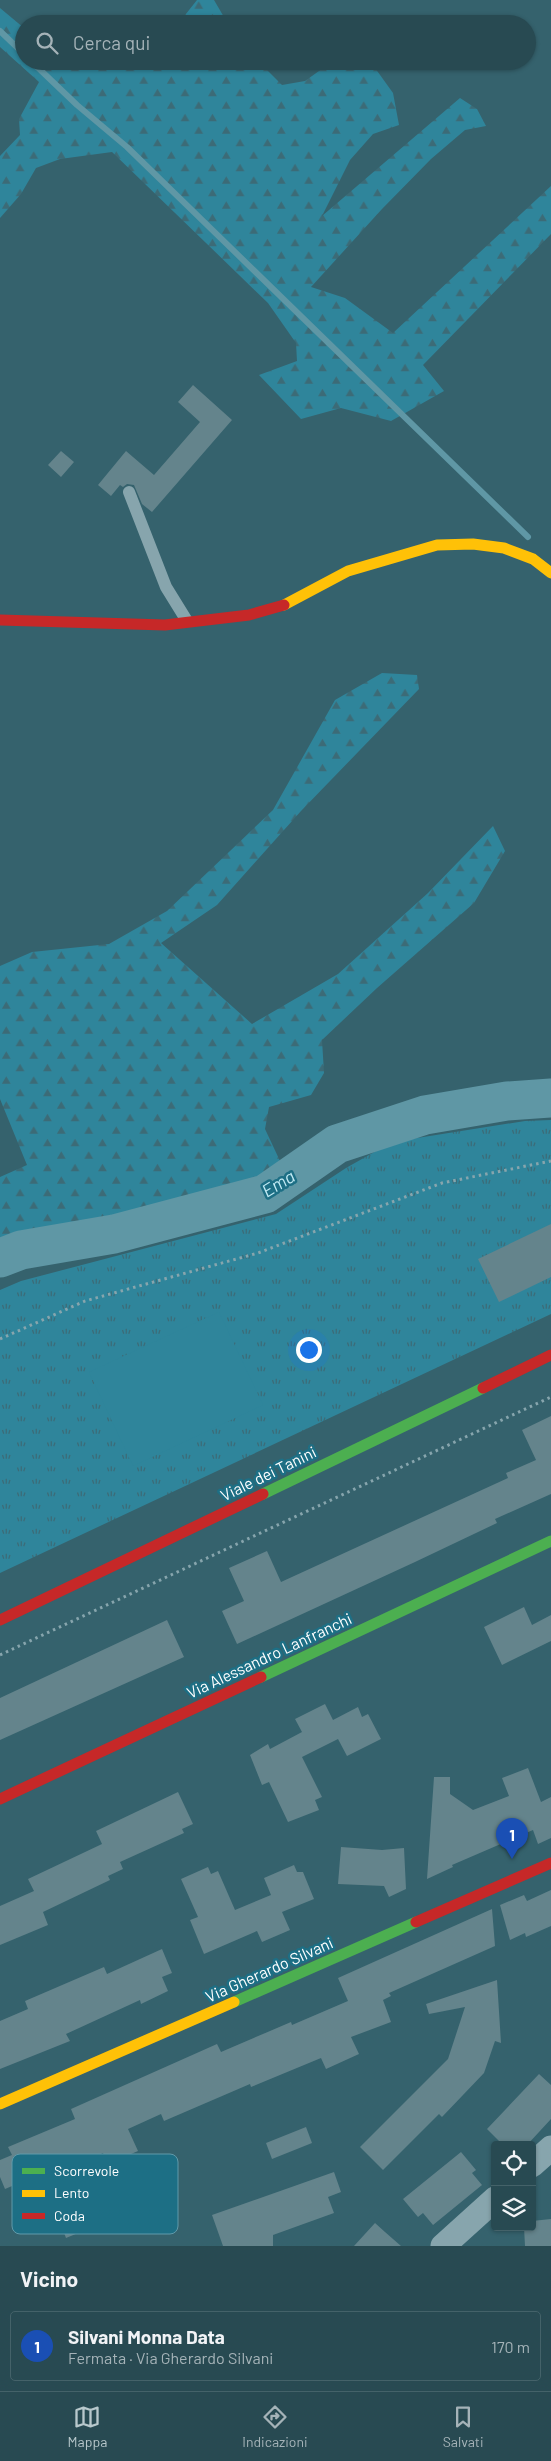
<!DOCTYPE html>
<html lang="it">
<head>
<meta charset="utf-8">
<style>
	:root { --surface:#284a52; --page:#305159; --text:#f1f3f6; --muted:#a5b3b8; --line:#446269; --accent:#b8c8cc }
	body { margin:0; font-family:Barlow,sans-serif; background:var(--page); color:var(--text) }
	.controls { position:absolute; right:15px; bottom:15px; display:grid; overflow:hidden; border-radius:5px; box-shadow:0 1px 4px #0004 }
	.controls button { width:45px; height:45px; display:grid; place-items:center; padding:0; border:0; border-bottom:1px solid var(--line); background:var(--surface); color:var(--text); font:25px sans-serif }
	.you { position:absolute; left:308px; top:1349px; width:18px; height:18px; margin:-12px; border:4px solid #fff; border-radius:50%; background:#1a73e8; box-shadow:0 0 0 8px #1a73e833 }
	.badge { display:grid; place-items:center; width:32px; height:32px; border-radius:50%; background:var(--accent); color:#fff; font-size:16px; font-weight:700 }
	.pin { position:absolute; translate:-50% -41px; filter:drop-shadow(0 1px 2px #0008) }
	.pin::after { content:''; position:absolute; top:26px; width:18px; height:15px; background:inherit; clip-path:polygon(0 0,100% 0,50% 100%) }
	.list { margin:0; padding:0; list-style:none }
	h2 { display:flex; justify-content:space-between; align-items:center; height:65px; margin:0; padding:0 20px; font-size:21px }
	h2 small { font-size:16px; font-weight:400; color:var(--muted) }
	.list li { display:grid; grid-template-columns:32px 1fr auto; gap:15px; align-items:center; box-sizing:border-box; height:70px; margin:0 10px 10px; padding:0 10px; border:1px solid var(--line); border-radius:5px }
	.list b { display:block; font-size:19px; white-space:nowrap }
	.list p { margin:0; font-size:16px; white-space:nowrap; color:var(--muted) }
	.list em { font-size:16px; font-style:normal; color:var(--muted) }
	.icon { flex:none; width:28px; height:28px; fill:none; stroke:currentColor; stroke-width:2; stroke-linecap:round; stroke-linejoin:round }
	.map { position:relative; flex:none; width:551px; height:2246px; overflow:hidden }
	.search { position:absolute; background:var(--surface); box-shadow:0 1px 4px #0004; left:15px; right:15px; top:15px; height:55px; display:flex; align-items:center; gap:12px; box-sizing:border-box; padding:0 18px; border-radius:28px; color:var(--muted); font-size:19px }
	.sheet { height:145px; background:var(--surface) }
	nav { display:flex; justify-content:space-around; align-items:center; box-sizing:border-box; height:70px; border-top:1px solid var(--line); background:var(--surface); font-size:14px; color:var(--muted) }
	nav a { display:grid; justify-items:center; gap:2px }
	nav .on { color:var(--accent) }
	.map>svg:first-child { display:block }
</style>
</head>
<body>
<div class="map">
<svg width="551" height="2246" viewBox="0 0 551 2246">
	<defs>
		<pattern id="forest-firs" width="22" height="20" patternUnits="userSpaceOnUse" patternTransform="scale(1.25)"><rect width="22" height="20" fill="#2f859b"/><path d="M5 1l3.5 6h-7zM16 11l3.5 6h-7z" fill="#3c6b77"/></pattern>
		<pattern id="park-tufts" width="24" height="20" patternUnits="userSpaceOnUse" patternTransform="scale(1.25)"><rect width="24" height="20" fill="#2f859b"/><path d="M3 7l-1-3M5 7V3M7 7l1-3M15 17l-1-3M17 17v-4M19 17l1-3" fill="none" stroke="#3c6b77"/></pattern>
	</defs>
	<rect width="100%" height="100%" fill="#35626d"/>
	<path fill="url(#forest-firs)" d="M 197,0 L 214,0 L 228,24 L 178,24 Z
		M 0,8 L 24,28 L 24,61 L 102,61 L 140,68 L 146,61 L 258,61 L 282,85 L 305,81 L 333,61 L 370,61 L 393,93 L 399,125 L 373,134 L 350,160 L 322,216 L 460,98 L 477,109 L 486,126 L 465,130 L 431,159 L 382,209 L 311,287 L 345,298 L 393,333 L 551,186 L 551,234 L 423,365 L 444,391 L 391,421 L 341,408 L 301,419 L 259,375 L 297,361 L 296,343 L 268,303 L 112,152 L 60,159 L 36,168 L 21,194 L 0,218 L 0,156 L 20,135 L 19,119 L 39,82 L 0,47 Z
		M 382,673 L 417,675 L 419,689 L 301,811 L 217,905 L 161,943 L 252,1024 L 338,974 L 428,893 L 493,826 L 505,851 L 474,903 L 377,988 L 322,1040 L 324,1073 L 311,1095 L 269,1107 L 265,1129 L 280,1161 L 251,1184 L 84,1223 L 0,1249 L 0,1177 L 27,1165 L 0,1099 L 0,966 L 32,952 L 109,944 L 167,911 L 273,810 L 335,700 Z"/>
	<path fill="url(#park-tufts)" d="M 551,1120 L 551,1314 L 0,1573 L 0,1290 L 21,1281 L 276,1214 L 346,1168 L 392,1142 L 525,1121 Z"/>
	<path fill="#2f859b" d="M 219,1312 L 263,1405 L 133,1466 L 89,1372 Z"/>
	<g fill="none" stroke-linecap="round" stroke-linejoin="round">
		<path stroke="#5f97a5" stroke-width="6" d="M 0,31 L 24,54
			M 31,61 L 77,105 L 127,147 L 528,537"/>
		<path stroke="#5f97a5" stroke-width="39" d="M 0,1258 L 21,1250 L 114,1234 L 265,1194 L 337,1144 L 425,1115 L 507,1101 L 551,1098"/>
	</g>
	<path fill="#64848c" d="M 193,385 L 232,420 L 152,512 L 142,504 L 134,485 L 127,484 L 123,487 L 120,485 L 111,496 L 98,485 L 126,451 L 154,475 L 200,422 L 178,402 Z
		M 61,451 L 74,462 L 61,477 L 48,465 Z
		M 551,1224 L 551,1277 L 499,1302 L 478,1259 Z
		M 551,1416 L 551,1494 L 495,1519 L 497,1523 L 415,1562 L 237,1644 L 222,1611 L 244,1601 L 229,1568 L 267,1551 L 281,1582 L 508,1478 L 506,1473 L 536,1460 L 522,1430 Z
		M 524,1607 L 532,1625 L 551,1615 L 551,1641 L 502,1665 L 484,1627 Z
		M 167,1620 L 184,1657 L 0,1740 L 0,1698 Z
		M 325,1704 L 333,1720 L 358,1707 L 362,1717 L 368,1714 L 381,1739 L 347,1756 L 338,1739 L 302,1757 L 322,1797 L 315,1800 L 319,1810 L 288,1822 L 269,1782 L 262,1785 L 250,1755 L 268,1744 L 270,1749 L 302,1732 L 295,1719 Z
		M 528,1768 L 541,1802 L 551,1797 L 551,1838 L 538,1844 L 533,1830 L 452,1865 L 453,1867 L 427,1879 L 434,1777 L 450,1777 L 450,1794 L 473,1810 L 509,1796 L 502,1778 Z
		M 178,1792 L 193,1824 L 182,1829 L 184,1833 L 120,1862 L 123,1869 L 108,1876 L 110,1880 L 43,1912 L 48,1925 L 0,1945 L 0,1906 L 34,1891 L 28,1879 L 102,1844 L 96,1831 Z
		M 341,1847 L 382,1850 L 404,1848 L 406,1889 L 389,1897 L 384,1886 L 338,1884 Z
		M 294,1865 L 297,1872 L 303,1872 L 314,1899 L 282,1912 L 290,1930 L 262,1942 L 257,1931 L 204,1954 L 190,1920 L 198,1917 L 181,1879 L 208,1867 L 211,1874 L 218,1871 L 235,1910 L 271,1895 L 264,1878 Z
		M 551,1890 L 551,1926 L 526,1937 L 525,1933 L 510,1940 L 500,1905 L 524,1895 L 527,1901 Z
		M 492,1909 L 495,1946 L 389,1993 L 391,1996 L 383,2000 L 391,2022 L 351,2037 L 359,2054 L 326,2069 L 321,2058 L 251,2087 L 250,2084 L 164,2121 L 161,2114 L 128,2129 L 138,2151 L 108,2164 L 103,2153 L 26,2186 L 24,2181 L 5,2189 L 0,2177 L 0,2160 L 12,2155 L 8,2147 L 75,2119 L 71,2109 L 217,2044 L 221,2052 L 291,2022 L 292,2025 L 348,2001 L 338,1978 Z
		M 162,1949 L 172,1973 L 162,1977 L 168,1991 L 141,2004 L 140,2000 L 66,2034 L 70,2041 L 0,2069 L 0,2021 L 28,2009 L 25,2001 L 104,1967 L 107,1974 Z
		M 497,1980 L 501,2043 L 495,2041 L 484,2073 L 442,2117 L 439,2114 L 383,2170 L 360,2147 L 448,2059 L 465,2007 L 429,2014 L 426,2004 Z
		M 539,2074 L 551,2085 L 551,2119 L 527,2145 L 503,2145 L 487,2129 Z
		M 306,2127 L 312,2143 L 272,2159 L 266,2143 Z
		M 461,2152 L 476,2170 L 472,2173 L 482,2185 L 433,2225 L 423,2213 L 418,2217 L 403,2199 Z
		M 334,2172 L 341,2192 L 328,2197 L 334,2213 L 273,2235 L 273,2246 L 223,2246 L 212,2215 Z
		M 103,2199 L 112,2219 L 66,2238 L 60,2222 L 78,2215 L 76,2210 Z
		M 551,2219 L 551,2246 L 525,2246 L 524,2227 L 532,2227 L 532,2221 Z
		M 375,2223 L 385,2232 L 401,2246 L 354,2246 Z"/>
	<g fill="none" stroke-linecap="round" stroke-linejoin="round">
		<path stroke="#87a5ad" stroke-width="3" stroke-dasharray="2.5 4" stroke-linecap="butt" d="M 0,1339 L 85,1301 L 258,1253 L 442,1183 L 551,1161
			M 0,1655 L 551,1397"/>
		<path stroke="#87a5ad" stroke-width="12" d="M 129,492 L 166,587 L 187,621"/>
		<path stroke="#87a5ad" stroke-width="25" d="M 532,2165 L 551,2148
			M 443,2246 L 495,2199"/>
		<path stroke="#4caf50" stroke-width="11" d="M 263,1494 L 483,1388
			M 261,1677 L 551,1541
			M 234,2002 L 416,1922"/>
		<path stroke="#ffc107" stroke-width="11" d="M 284,605 L 348,571 L 437,545 L 473,544 L 504,548 L 533,559 L 551,573
			M 0,2104 L 234,2002"/>
		<path stroke="#c62828" stroke-width="11" d="M 0,620 L 165,625 L 249,615 L 284,605
			M 483,1388 L 551,1355
			M 0,1620 L 263,1494
			M 0,1799 L 261,1677
			M 416,1922 L 551,1863"/>
	</g>
	<g text-anchor="middle" dominant-baseline="central" stroke-width="5" stroke-linejoin="round" paint-order="stroke">
		<g font-size="16" fill="#fff" stroke="#1d6f85">
			<text transform="translate(268 1473) rotate(-26)">Viale dei Tanini</text>
			<text transform="translate(269 1655) rotate(-25)">Via Alessandro Lanfranchi</text>
			<text transform="translate(269 1969) rotate(-24)">Via Gherardo Silvani</text>
		</g>
		<g font-size="18" font-style="italic" fill="#c4ecf5" stroke="#1d6f85">
			<text transform="translate(278 1183) rotate(-31)">Ema</text>
		</g>
	</g>
	<rect x="12" y="2154" width="166" height="80" rx="8" fill="#1d6f85" stroke="#619aaa" stroke-width="1"/>
	<rect x="22" y="2168" width="23" height="6" fill="#4caf50"/>
	<rect x="22" y="2190" width="23" height="7" fill="#ffc107"/>
	<rect x="22" y="2213" width="23" height="6" fill="#c62828"/>
	<g font-size="14" fill="#fff">
		<text x="54" y="2176">Scorrevole</text>
		<text x="54" y="2198">Lento</text>
		<text x="54" y="2221">Coda</text>
	</g>
</svg>
<div class="controls">
<button><svg class="icon" aria-label="locate" viewBox="0 0 24 24"><circle cx="12" cy="12" r="6"/><path d="M12 2v4M12 18v4M2 12h4M18 12h4"/></svg></button>
<button><svg class="icon" aria-label="layers" viewBox="0 0 24 24"><path d="M12 4l9 5-9 5-9-5zM3 14l9 5 9-5"/></svg></button>
</div>
<div class="you"></div>
<div class="pin badge" style="left:512px;top:1859px;background:#1a4fb4">1</div>
<div class="search"><svg class="icon" aria-label="search" viewBox="0 0 24 24"><circle cx="10" cy="10" r="6"/><path d="M15 15l6 6"/></svg>Cerca qui</div>
</div>
<section class="sheet">
<h2>Vicino<small></small></h2>
<ul class="list">
<li><span class="badge" style="background:#1a4fb4">1</span><div><b>Silvani Monna Data</b><p>Fermata · Via Gherardo Silvani</p></div><em>170 m</em></li>
</ul>
</section>
<nav>
<a class="on"><svg class="icon" aria-label="map" viewBox="0 0 24 24"><path d="M3 6l6-2 6 2 6-2v14l-6 2-6-2-6 2zM9 4v14M15 6v14"/></svg>Mappa</a>
<a><svg class="icon" aria-label="directions" viewBox="0 0 24 24"><path d="M12 3l9 9-9 9-9-9zM9 14v-3h6M13 9l2 2-2 2"/></svg>Indicazioni</a>
<a><svg class="icon" aria-label="saved" viewBox="0 0 24 24"><path d="M7 4h10v16l-5-4-5 4z"/></svg>Salvati</a>
</nav>
</body>
</html>
